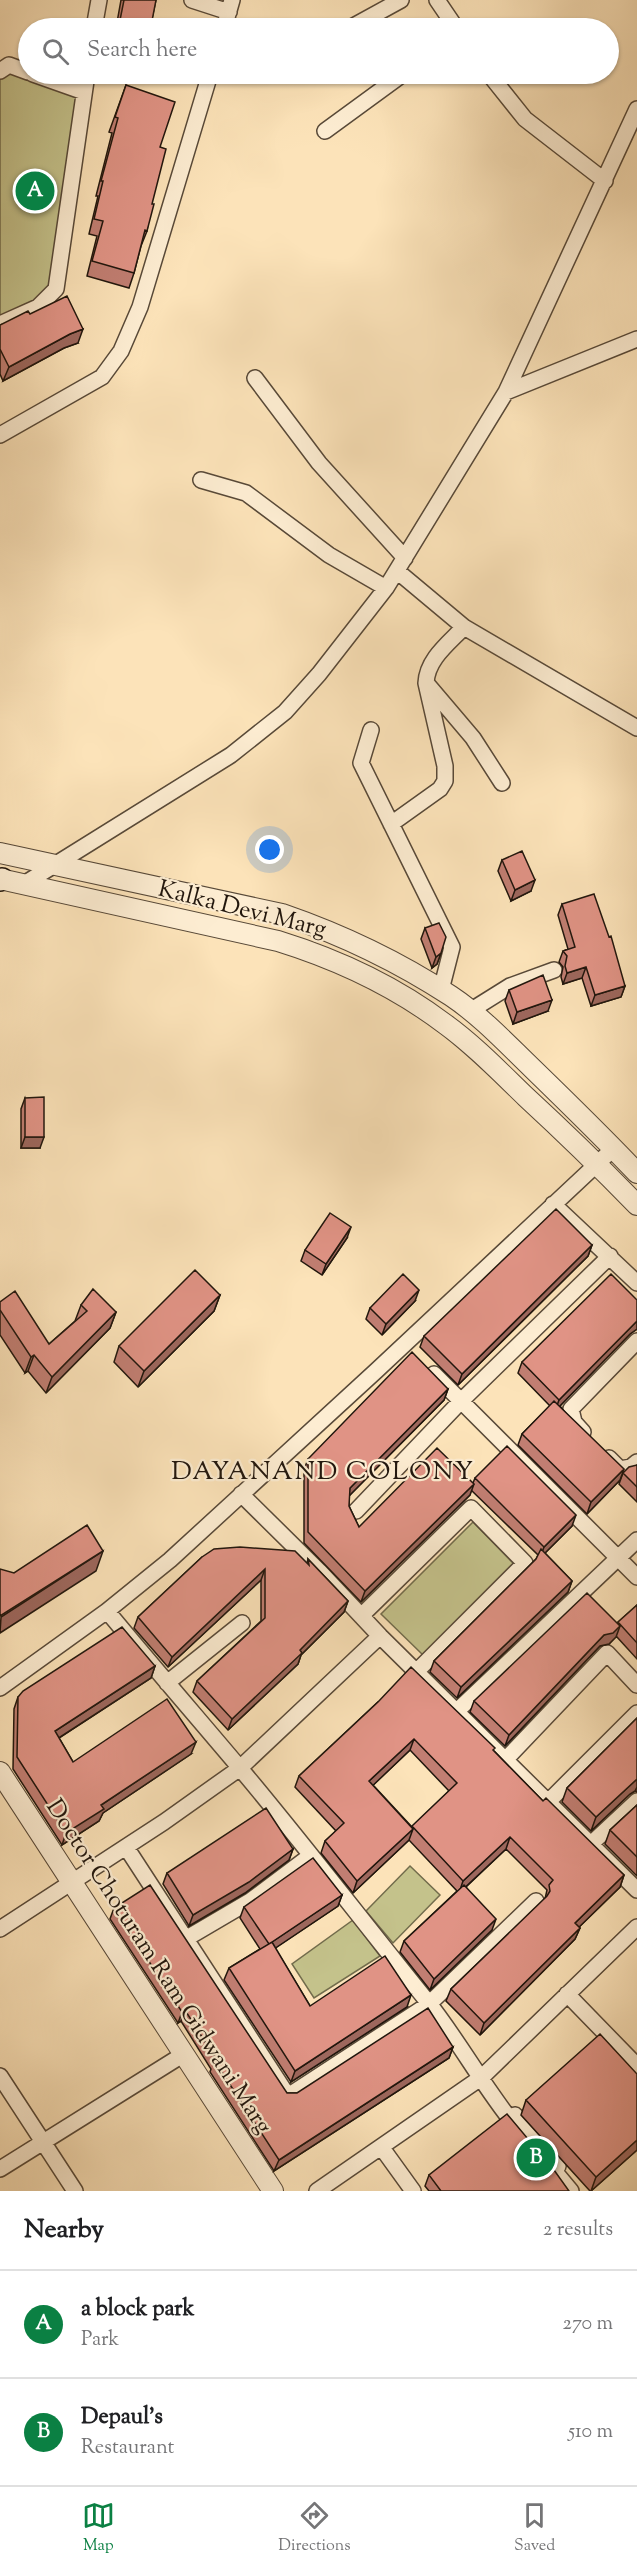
<!DOCTYPE html>
<html lang="en">
<head>
<meta charset="utf-8">
<style>
	:root { --surface:#fff; --page:#f2f2f2; --text:#202124; --muted:#757577; --line:#e0e0e0; --accent:#0b8043 }
	body { margin:0; font-family:"Sorts Mill Goudy",serif; background:var(--page); color:var(--text) }
	.you { position:absolute; left:270px; top:850px; width:21px; height:21px; margin:-15px; border:4px solid #fff; border-radius:50%; background:#1a73e8; box-shadow:0 0 0 9px #1a73e833 }
	.badge { display:grid; place-items:center; width:39px; height:39px; border-radius:50%; background:var(--accent); color:#fff; font-size:20px; font-weight:700 }
	.pin { position:absolute; translate:-50% -50%; border:3px solid #fff; box-shadow:0 2px 6px #0006 }
	.list { margin:0; padding:0; list-style:none }
	h2 { display:flex; justify-content:space-between; align-items:center; height:78px; margin:0; padding:0 24px; font-size:26px }
	h2 small { font-size:20px; font-weight:400; color:var(--muted) }
	.list li { display:grid; grid-template-columns:39px 1fr auto; gap:18px; align-items:center; box-sizing:border-box; height:108px; padding:0 24px; border-top:2px solid var(--line) }
	.list b { display:block; font-size:22px; white-space:nowrap }
	.list p { margin:0; font-size:20px; white-space:nowrap; color:var(--muted) }
	.list em { font-size:20px; font-style:normal; color:var(--muted) }
	.icon { flex:none; width:33px; height:33px; fill:none; stroke:currentColor; stroke-width:2; stroke-linecap:round; stroke-linejoin:round }
	.map { position:relative; flex:none; width:637px; height:2191px; overflow:hidden }
	.search { position:absolute; background:var(--surface); box-shadow:0 2px 4px #0004; left:18px; right:18px; top:18px; height:66px; display:flex; align-items:center; gap:15px; box-sizing:border-box; padding:0 21px; border-radius:33px; color:var(--muted); font-size:22px }
	.sheet { height:294px; background:var(--surface) }
	nav { display:flex; justify-content:space-around; align-items:center; box-sizing:border-box; height:84px; border-top:2px solid var(--line); background:var(--surface); font-size:16px; color:var(--muted) }
	nav a { display:grid; justify-items:center; gap:3px }
	nav .on { color:var(--accent) }
	.map>svg:first-child { display:block }
</style>
</head>
<body>
<div class="map">
<svg width="637" height="2191" viewBox="0 0 637 2191">
	<rect width="100%" height="100%" fill="#fce3b9"/>
	<filter id="stains"><feTurbulence type="fractalNoise" baseFrequency=".00333" numOctaves="4"/><feColorMatrix values="0 0 0 0 .2 0 0 0 0 .09 0 0 0 0 .02 0 0 0 .5 -.17"/></filter>
	<radialGradient id="worn" r=".72"><stop offset=".6" stop-color="#630" stop-opacity="0"/><stop offset="1" stop-color="#630" stop-opacity=".3"/></radialGradient>
	<path fill="#c4c28b" stroke="#726c4c" stroke-width="1.5" d="M 9,65 L 84,92 L 56,289 L 0,324 L 0,71 Z
		M 473,1522 L 515,1565 L 424,1656 L 381,1614 Z
		M 410,1866 L 440,1895 L 393,1943 L 366,1911 Z
		M 353,1920 L 380,1956 L 314,1998 L 292,1964 Z"/>
	<g fill="none" stroke-linecap="round" stroke-linejoin="round">
		<defs>
			<path id="minor" d="M 192,0 L 229,12
				M 437,0 L 456,28
				M 94,28 L 99,0
				M 224,28 L 232,0
				M 350,28 L 401,0
				M 0,71 L 9,65 L 28,72
				M 33,74 L 84,92
				M 284,74 L 285,74
				M 489,74 L 525,119 L 605,181
				M 325,131 L 403,74
				M 0,324 L 38,307 L 56,289 L 87,74
				M 255,378 L 319,463 L 405,558
				M 506,392 L 637,339
				M 0,435 L 102,377 L 121,351 L 140,307 L 210,74
				M 201,480 L 246,493 L 329,555 L 386,588
				M 397,571 L 464,627 L 637,728
				M 428,685 L 473,738 L 502,783
				M 371,730 L 361,763 L 452,947 L 441,990
				M 391,824 L 440,789 L 445,781 L 445,766 L 426,683 C 427,659 449,643 464,627
				M 24,884 L 231,755 L 285,712 L 319,674 L 386,588 L 506,392 L 637,109
				M 470,1011 L 510,986 L 554,970
				M 553,1204 L 637,1283
				M 434,1374 L 637,1577
				M 583,1432 L 574,1422 L 571,1409 L 637,1341
				M 609,1458 L 620,1469 L 631,1467 L 637,1462
				M 241,1494 L 319,1571 L 380,1636 L 637,1890
				M 356,1511 L 461,1401 L 610,1256
				M 107,1611 C 151,1664 195,1715 239,1767 C 303,1843 364,1923 427,2001 C 460,2042 485,2090 518,2129
				M 361,1616 L 471,1508 L 525,1563 L 417,1671
				M 167,1683 L 242,1623
				M 0,1688 L 107,1611 L 170,1560 L 376,1371 L 614,1148
				M 458,1710 L 637,1540
				M 506,1759 L 607,1653 L 637,1685
				M 549,1801 L 637,1713
				M 592,1843 L 637,1801
				M 126,1847 L 288,2096 L 429,2004 L 536,1901
				M 0,1929 L 164,1822 L 240,1768 L 380,1636
				M 187,1938 L 250,1901 L 310,1856
				M 567,1994 L 637,2066
				M 0,2076 L 75,2191
				M 515,2115 L 558,2166
				M 382,2148 L 413,2191
				M 546,2161 L 571,2191
				M 0,2169 L 184,2054
				M 317,2191 L 482,2077 L 637,1927"/>
			<path id="tertiary" d="M 0,853 L 282,914 C 340,934 399,962 451,996 C 481,1016 507,1044 533,1069 C 568,1103 603,1137 637,1173
				M 0,879 L 278,941 C 336,959 396,987 445,1024 C 474,1045 500,1072 526,1097 C 564,1132 601,1168 637,1205
				M 0,1772 L 273,2191"/>
			<path id="secondary" d="M 0,880 L 2,879"/>
		</defs>
		<use href="#minor" stroke="#584938" stroke-width="18"/>
		<use href="#tertiary" stroke="#584938" stroke-width="22"/>
		<use href="#secondary" stroke="#21160d" stroke-width="24"/>
		<use href="#minor" stroke="#fdedd2" stroke-width="15"/>
		<use href="#tertiary" stroke="#fdedd2" stroke-width="20"/>
		<use href="#secondary" stroke="#fdedd2" stroke-width="21"/>
	</g>
	<path fill="#c17e72" stroke="#21160d" stroke-width="1.5" fill-rule="evenodd" d="M 121,0 L 156,0 L 150,28 L 116,28 Z
		M 126,85 L 160,147 L 147,231 L 141,246 L 134,273 L 129,288 L 87,276 L 97,236 L 89,234 L 98,196 L 96,196 L 112,133 L 109,132 Z
		M 30,314 L 78,343 L 64,348 L 3,381 L 0,374 L 0,325 Z
		M 502,860 L 531,891 L 511,901 L 498,871 Z
		M 562,904 L 625,986 L 621,997 L 591,1006 L 582,978 L 563,984 L 561,977 L 563,967 L 559,962 L 563,951 L 568,949 L 558,915 Z
		M 425,928 L 441,953 L 437,964 L 432,968 L 421,939 Z
		M 509,990 L 548,1011 L 513,1024 L 505,1001 Z
		M 25,1098 L 40,1148 L 21,1148 L 21,1109 Z
		M 347,1238 L 322,1275 L 301,1261 L 305,1250 Z
		M 592,1245 L 588,1256 L 458,1385 L 420,1347 L 424,1336 Z
		M 220,1295 L 214,1311 L 138,1387 L 114,1362 L 119,1346 Z
		M 637,1300 L 637,1329 L 630,1334 L 560,1406 L 620,1480 L 587,1514 L 518,1445 L 522,1434 L 550,1406 L 518,1373 L 522,1362 Z
		M 415,1301 L 382,1335 L 366,1319 L 370,1308 Z
		M 0,1302 L 49,1344 L 75,1321 L 81,1305 L 116,1312 L 110,1328 L 46,1393 L 28,1371 L 25,1373 L 0,1335 Z
		M 448,1389 L 444,1400 L 349,1496 L 349,1506 L 359,1527 L 473,1483 L 475,1478 L 572,1526 L 545,1553 L 572,1581 L 568,1592 L 457,1698 L 430,1672 L 434,1661 L 536,1559 L 538,1555 L 471,1490 L 470,1495 L 361,1602 L 304,1543 L 304,1470 L 308,1459 Z
		M 637,1465 L 637,1502 L 619,1484 L 623,1473 Z
		M 202,1557 L 307,1563 L 308,1559 L 348,1601 L 344,1612 L 301,1655 L 298,1664 L 228,1730 L 193,1692 L 197,1681 L 261,1621 L 261,1580 L 168,1667 L 134,1628 L 138,1617 Z
		M 637,1605 L 637,1659 L 616,1636 L 609,1644 L 600,1646 L 505,1746 L 470,1712 L 474,1701 L 617,1623 Z
		M 155,1666 L 151,1678 L 59,1738 L 73,1762 L 191,1754 L 103,1813 L 99,1821 L 62,1845 L 13,1769 L 14,1709 L 18,1697 Z
		M 378,1702 L 494,1751 L 543,1801 L 624,1875 L 620,1887 L 579,1927 L 580,1928 L 575,1939 L 480,2035 L 446,2001 L 451,1989 L 545,1899 L 547,1890 L 506,1849 L 466,1887 L 492,1930 L 430,1990 L 400,1952 L 404,1941 L 457,1891 L 409,1840 L 353,1893 L 321,1853 L 325,1841 L 336,1831 L 295,1787 L 299,1776 ZM 410,1750 L 449,1791 L 412,1827 L 373,1785 Z
		M 637,1718 L 637,1792 L 635,1791 L 630,1794 L 591,1831 L 562,1802 L 567,1788 Z
		M 637,1805 L 637,1876 L 605,1844 L 610,1830 Z
		M 293,1849 L 289,1860 L 245,1893 L 189,1926 L 163,1884 L 167,1873 Z
		M 342,1895 L 338,1906 L 275,1948 L 310,2006 L 407,2007 L 291,2082 L 224,1980 L 229,1968 L 260,1949 L 240,1918 L 244,1907 Z
		M 114,1908 L 287,2093 L 297,2093 L 453,2047 L 449,2058 L 274,2171 L 210,2072 L 211,2069 L 181,2021 L 178,2023 L 110,1919 Z
		M 637,2074 L 637,2150 L 591,2191 L 590,2191 L 521,2115 L 526,2100 Z
		M 429,2175 L 569,2191 L 429,2191 L 425,2186 Z"/>
	<path fill="#9d675d" stroke="#21160d" stroke-width="1.5" d="M 83,329 L 78,343 L 64,348 L 3,381 L 9,367 L 70,334 Z
		M 535,880 L 531,891 L 511,901 L 515,890 Z
		M 441,953 L 437,964 L 432,968 L 436,957 Z
		M 586,967 L 582,978 L 563,984 L 567,973 Z
		M 625,986 L 621,997 L 591,1006 L 595,995 Z
		M 552,1000 L 548,1011 L 513,1024 L 517,1012 Z
		M 25,1137 L 44,1137 L 40,1148 L 21,1148 Z
		M 351,1227 L 347,1238 L 322,1275 L 326,1264 Z
		M 592,1245 L 588,1256 L 458,1385 L 462,1374 Z
		M 419,1290 L 415,1301 L 382,1335 L 386,1324 Z
		M 220,1295 L 214,1311 L 138,1387 L 144,1371 Z
		M 116,1312 L 110,1328 L 46,1393 L 52,1377 Z
		M 637,1321 L 637,1329 L 630,1334 L 555,1411 L 559,1400 Z
		M 34,1355 L 28,1371 L 25,1373 L 31,1357 Z
		M 448,1389 L 444,1400 L 346,1499 L 350,1488 Z
		M 624,1469 L 620,1480 L 587,1514 L 591,1502 Z
		M 474,1484 L 470,1495 L 361,1602 L 365,1591 Z
		M 576,1515 L 572,1526 L 540,1558 L 544,1547 Z
		M 103,1551 L 96,1571 L 0,1633 L 1,1617 Z
		M 265,1569 L 261,1580 L 168,1667 L 172,1657 Z
		M 572,1581 L 568,1592 L 457,1698 L 461,1687 Z
		M 348,1601 L 344,1612 L 301,1655 L 298,1664 L 228,1730 L 232,1719 Z
		M 620,1626 L 616,1637 L 609,1644 L 600,1646 L 505,1746 L 509,1735 L 604,1635 Z
		M 155,1666 L 151,1678 L 51,1743 L 55,1731 Z
		M 414,1739 L 410,1750 L 365,1793 L 369,1781 Z
		M 196,1742 L 191,1754 L 103,1813 L 99,1821 L 62,1845 L 66,1833 L 101,1805 Z
		M 637,1779 L 637,1787 L 635,1791 L 630,1794 L 591,1831 L 596,1817 Z
		M 413,1829 L 409,1840 L 353,1893 L 357,1881 Z
		M 510,1837 L 506,1849 L 459,1893 L 463,1881 Z
		M 293,1849 L 289,1860 L 245,1893 L 189,1926 L 193,1915 Z
		M 624,1875 L 620,1887 L 571,1935 L 575,1923 Z
		M 342,1895 L 338,1906 L 265,1955 L 269,1944 Z
		M 496,1919 L 492,1930 L 430,1990 L 434,1979 Z
		M 580,1928 L 575,1939 L 480,2035 L 484,2023 Z
		M 411,1995 L 407,2007 L 291,2082 L 295,2071 Z
		M 185,2010 L 181,2021 L 178,2023 L 182,2012 Z
		M 453,2047 L 449,2058 L 274,2171 L 279,2160 Z
		M 637,2140 L 637,2150 L 591,2191 L 596,2177 Z"/>
	<path fill="#e09385" stroke="#21160d" stroke-width="1.5" d="M 124,0 L 156,0 L 151,26 L 120,20 Z
		M 126,85 L 175,102 L 160,147 L 166,149 L 152,204 L 154,204 L 147,231 L 145,230 L 134,273 L 92,261 L 103,221 L 94,219 L 103,181 L 101,181 L 118,118 L 115,117 Z
		M 67,296 L 83,329 L 70,334 L 9,367 L 0,349 L 0,325 L 28,311 L 30,314 Z
		M 522,851 L 535,880 L 515,890 L 502,860 Z
		M 594,894 L 609,937 L 611,936 L 625,986 L 595,995 L 586,967 L 567,973 L 565,966 L 567,956 L 563,951 L 575,947 L 562,904 Z
		M 439,923 L 446,937 L 441,953 L 436,957 L 425,928 Z
		M 543,975 L 552,1000 L 517,1012 L 509,990 Z
		M 44,1097 L 44,1137 L 25,1137 L 25,1098 Z
		M 556,1209 L 592,1245 L 462,1374 L 424,1336 Z
		M 330,1213 L 351,1227 L 326,1264 L 305,1250 Z
		M 195,1270 L 220,1295 L 144,1371 L 119,1346 Z
		M 403,1274 L 419,1290 L 386,1324 L 370,1308 Z
		M 611,1274 L 637,1300 L 637,1321 L 559,1400 L 522,1362 Z
		M 93,1289 L 116,1312 L 52,1377 L 34,1355 L 31,1357 L 0,1310 L 0,1302 L 15,1291 L 49,1344 L 87,1311 L 81,1305 Z
		M 412,1352 L 448,1389 L 350,1488 L 349,1506 L 359,1527 L 437,1448 L 474,1484 L 365,1591 L 308,1532 L 308,1459 Z
		M 554,1401 L 624,1469 L 591,1502 L 522,1434 Z
		M 507,1446 L 576,1515 L 544,1547 L 475,1478 Z
		M 637,1465 L 637,1487 L 623,1473 L 629,1467 Z
		M 87,1525 L 103,1551 L 0,1616 L 0,1569 L 14,1573 Z
		M 240,1547 L 295,1551 L 309,1565 L 308,1559 L 348,1601 L 300,1650 L 302,1653 L 232,1719 L 197,1681 L 265,1618 L 265,1569 L 172,1657 L 138,1617 L 202,1557 L 214,1549 Z
		M 541,1549 L 572,1581 L 461,1687 L 434,1661 L 536,1559 Z
		M 587,1593 L 620,1626 L 613,1633 L 604,1635 L 509,1735 L 474,1701 Z
		M 637,1605 L 637,1643 L 618,1622 Z
		M 122,1627 L 155,1666 L 55,1731 L 73,1762 L 167,1699 L 196,1742 L 101,1805 L 104,1809 L 66,1833 L 17,1757 L 18,1697 L 23,1691 Z
		M 411,1667 L 495,1748 L 493,1750 L 543,1801 L 546,1798 L 624,1875 L 575,1923 L 580,1928 L 484,2023 L 451,1989 L 547,1896 L 550,1891 L 549,1885 L 553,1880 L 510,1837 L 463,1881 L 412,1826 L 457,1783 L 414,1739 L 369,1781 L 413,1829 L 357,1881 L 325,1841 L 344,1823 L 299,1776 L 378,1702 Z
		M 637,1718 L 637,1779 L 596,1817 L 567,1788 Z
		M 637,1805 L 637,1857 L 610,1830 Z
		M 266,1808 L 293,1849 L 249,1882 L 193,1915 L 167,1873 Z
		M 313,1858 L 342,1895 L 269,1944 L 244,1907 Z
		M 150,1885 L 287,2093 L 297,2093 L 428,2008 L 453,2047 L 279,2160 L 214,2060 L 216,2059 L 185,2010 L 182,2012 L 114,1908 Z
		M 464,1885 L 496,1919 L 434,1979 L 404,1941 Z
		M 272,1942 L 310,2006 L 385,1956 L 411,1995 L 295,2071 L 229,1968 Z
		M 600,2034 L 637,2074 L 637,2140 L 596,2177 L 526,2100 Z
		M 507,2114 L 554,2170 L 569,2191 L 441,2191 L 429,2175 Z"/>
	<g text-anchor="middle" dominant-baseline="central" stroke-width="4.5" stroke-linejoin="round" paint-order="stroke">
		<g font-size="24" fill="#21160d" stroke="#fdedd2">
			<text transform="translate(242 910) rotate(14)">Kalka Devi Marg</text>
			<text transform="translate(158 1967) rotate(57)">Doctor Choturam Ram Gidwani Marg</text>
		</g>
		<g font-size="26" letter-spacing="1.5" fill="#21160d" stroke="#fdedd2">
			<text x="323" y="1472">DAYANAND COLONY</text>
		</g>
	</g>
	<rect width="100%" height="100%" filter="url(#stains)"/>
	<rect width="100%" height="100%" fill="url(#worn)"/>
</svg>
<div class="you"></div>
<div class="pin badge" style="left:35px;top:191px">A</div>
<div class="pin badge" style="left:536px;top:2158px">B</div>
<div class="search"><svg class="icon" aria-label="search" viewBox="0 0 24 24"><circle cx="10" cy="10" r="6"/><path d="M15 15l6 6"/></svg>Search here</div>
</div>
<section class="sheet">
<h2>Nearby<small>2 results</small></h2>
<ul class="list">
<li><span class="badge">A</span><div><b>a block park</b><p>Park</p></div><em>270 m</em></li>
<li><span class="badge">B</span><div><b>Depaul's</b><p>Restaurant</p></div><em>510 m</em></li>
</ul>
</section>
<nav>
<a class="on"><svg class="icon" aria-label="map" viewBox="0 0 24 24"><path d="M3 6l6-2 6 2 6-2v14l-6 2-6-2-6 2zM9 4v14M15 6v14"/></svg>Map</a>
<a><svg class="icon" aria-label="directions" viewBox="0 0 24 24"><path d="M12 3l9 9-9 9-9-9zM9 14v-3h6M13 9l2 2-2 2"/></svg>Directions</a>
<a><svg class="icon" aria-label="saved" viewBox="0 0 24 24"><path d="M7 4h10v16l-5-4-5 4z"/></svg>Saved</a>
</nav>
</body>
</html>
